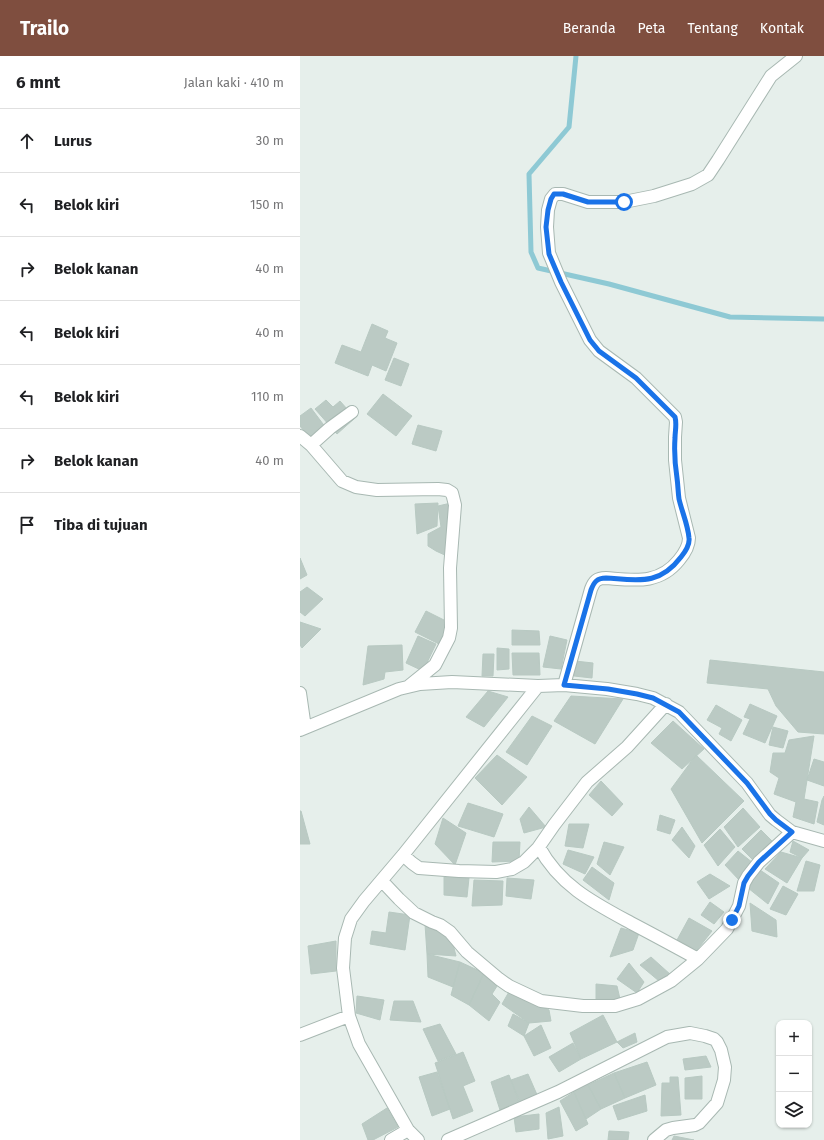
<!DOCTYPE html>
<html lang="id">
<head>
<meta charset="utf-8">
<style>
	:root { --surface:#fff; --page:#f6f6f6; --text:#202124; --muted:#757577; --line:#e0e0e0; --accent:#7f4e3f }
	body { margin:0; font-family:"Fira Sans",sans-serif; background:var(--page); color:var(--text) }
	.controls { position:absolute; right:12px; bottom:12px; display:grid; overflow:hidden; border-radius:8px; box-shadow:0 1px 3px #0004 }
	.controls button { width:36px; height:36px; display:grid; place-items:center; padding:0; border:0; border-bottom:1px solid var(--line); background:var(--surface); color:var(--text); font:20px sans-serif }
	.stop { position:absolute; width:12px; height:12px; margin:-9px; border:3px solid #1a73e8; border-radius:50%; background:#fff }
	.stop.end { background:#1a73e8; border-color:#fff; box-shadow:0 1px 4px #0008 }
	.list { margin:0; padding:0; list-style:none }
	h2 { display:flex; justify-content:space-between; align-items:center; height:52px; margin:0; padding:0 16px; font-size:17px }
	h2 small { font-size:13px; font-weight:400; color:var(--muted) }
	.list li { display:grid; grid-template-columns:26px 1fr auto; gap:12px; align-items:center; box-sizing:border-box; height:64px; padding:0 16px; border-top:1px solid var(--line) }
	.list b { display:block; font-size:15px; white-space:nowrap }
	.list em { font-size:13px; font-style:normal; color:var(--muted) }
	.icon { flex:none; width:22px; height:22px; fill:none; stroke:currentColor; stroke-width:2; stroke-linecap:round; stroke-linejoin:round }
	.map { position:relative; flex:none; width:524px; height:1084px; overflow:hidden }
	header { display:flex; align-items:center; gap:24px; box-sizing:border-box; height:56px; padding:0 20px; background:var(--accent); color:#fff }
	header strong { font-size:19px }
	nav { display:flex; gap:22px; margin-inline-start:auto; font-size:14px }
	main { display:flex }
	aside { flex:1; background:var(--surface) }
	.map>svg:first-child { display:block }
</style>
</head>
<body>
<header>
<strong>Trailo</strong>
<nav><a>Beranda</a><a>Peta</a><a>Tentang</a><a>Kontak</a></nav>
</header>
<main>
<aside>
<h2>6 mnt<small>Jalan kaki · 410 m</small></h2>
<ul class="list">
<li><svg class="icon" aria-label="ahead" viewBox="0 0 24 24"><path d="M12 20V5M6 11l6-6 6 6"/></svg><div><b>Lurus</b></div><em>30 m</em></li>
<li><svg class="icon" aria-label="left" viewBox="0 0 24 24"><path d="M17 20v-9H6M10 6l-5 5 5 5"/></svg><div><b>Belok kiri</b></div><em>150 m</em></li>
<li><svg class="icon" aria-label="right" viewBox="0 0 24 24"><path d="M7 20v-9h11M14 6l5 5-5 5"/></svg><div><b>Belok kanan</b></div><em>40 m</em></li>
<li><svg class="icon" aria-label="left" viewBox="0 0 24 24"><path d="M17 20v-9H6M10 6l-5 5 5 5"/></svg><div><b>Belok kiri</b></div><em>40 m</em></li>
<li><svg class="icon" aria-label="left" viewBox="0 0 24 24"><path d="M17 20v-9H6M10 6l-5 5 5 5"/></svg><div><b>Belok kiri</b></div><em>110 m</em></li>
<li><svg class="icon" aria-label="right" viewBox="0 0 24 24"><path d="M7 20v-9h11M14 6l5 5-5 5"/></svg><div><b>Belok kanan</b></div><em>40 m</em></li>
<li><svg class="icon" aria-label="arrive" viewBox="0 0 24 24"><path d="M6 21V4h12l-3 4 3 4H6"/></svg><div><b>Tiba di tujuan</b></div></li>
</ul>
</aside>
<div class="map">
<svg width="524" height="1084" viewBox="0 0 524 1084">
	<rect width="100%" height="100%" fill="#e6efeb"/>
	<g fill="none" stroke-linecap="round" stroke-linejoin="round">
		<path stroke="#8ec9d4" stroke-width="5" d="M 276,0 L 269,71 L 229,118 L 231,196 L 238,212 L 309,228 L 430,261 L 524,263"/>
	</g>
	<path fill="#bbcac4" stroke="#b8c9c2" d="M 72,268 L 88,275 L 85,282 L 97,287 L 86,315 L 72,309 L 68,320 L 35,307 L 42,289 L 61,296 Z
		M 94,302 L 109,308 L 101,330 L 85,324 Z
		M 83,338 L 112,360 L 96,380 L 67,358 Z
		M 26,344 L 33,351 L 40,345 L 55,362 L 37,378 L 15,353 Z
		M 11,352 L 26,372 L 11,384 L 0,370 L 0,360 Z
		M 118,369 L 142,375 L 136,395 L 112,388 Z
		M 138,447 L 137,470 L 117,478 L 115,448 Z
		M 151,447 L 147,500 L 136,495 L 128,490 L 128,478 L 141,471 L 138,450 Z
		M 0,502 L 7,519 L 0,523 Z
		M 7,531 L 23,543 L 5,560 L 0,556 L 0,536 Z
		M 126,555 L 150,567 L 139,588 L 115,576 Z
		M 0,566 L 21,573 L 2,592 L 0,589 Z
		M 212,574 L 239,575 L 240,589 L 212,589 Z
		M 118,580 L 136,588 L 123,615 L 106,607 Z
		M 250,580 L 267,584 L 261,613 L 243,611 Z
		M 102,589 L 103,614 L 85,616 L 84,623 L 63,629 L 68,590 Z
		M 197,592 L 209,593 L 209,613 L 197,614 Z
		M 212,597 L 239,597 L 240,619 L 213,619 Z
		M 183,598 L 194,598 L 193,620 L 182,620 Z
		M 410,604 L 524,616 L 524,678 L 498,676 L 476,650 L 468,633 L 407,627 Z
		M 275,605 L 293,607 L 292,622 L 274,620 Z
		M 188,635 L 208,641 L 184,671 L 166,661 Z
		M 271,640 L 323,643 L 295,688 L 254,665 Z
		M 450,648 L 477,660 L 465,687 L 443,678 L 450,663 L 444,661 Z
		M 416,649 L 442,664 L 431,685 L 419,678 L 422,672 L 407,664 Z
		M 232,660 L 252,670 L 227,709 L 206,696 Z
		M 373,665 L 404,693 L 382,713 L 351,687 Z
		M 473,671 L 488,675 L 483,692 L 469,689 Z
		M 514,680 L 504,743 L 518,746 L 514,768 L 493,761 L 496,746 L 474,738 L 479,722 L 470,716 L 473,697 L 485,697 L 489,684 Z
		M 197,699 L 227,721 L 202,749 L 175,722 Z
		M 396,699 L 444,745 L 402,787 L 371,733 Z
		M 514,703 L 524,706 L 524,730 L 507,724 Z
		M 301,725 L 323,748 L 312,760 L 289,739 Z
		M 524,740 L 524,769 L 517,766 L 522,744 Z
		M 168,747 L 203,758 L 194,781 L 158,770 Z
		M 229,751 L 246,771 L 224,777 L 220,763 Z
		M 443,752 L 460,771 L 438,791 L 424,771 Z
		M 0,755 L 1,755 L 10,788 L 0,788 Z
		M 360,759 L 375,764 L 370,778 L 357,774 Z
		M 143,762 L 166,777 L 155,809 L 135,788 Z
		M 269,768 L 289,768 L 283,792 L 265,790 Z
		M 382,771 L 395,790 L 389,802 L 372,784 Z
		M 420,773 L 435,791 L 418,810 L 404,789 Z
		M 461,774 L 475,788 L 455,806 L 442,793 Z
		M 493,785 L 509,794 L 502,802 L 490,796 Z
		M 193,786 L 220,786 L 219,805 L 192,806 Z
		M 304,786 L 324,791 L 310,819 L 297,808 Z
		M 268,794 L 294,801 L 285,818 L 263,808 Z
		M 438,795 L 453,807 L 440,825 L 425,809 Z
		M 481,796 L 502,802 L 487,827 L 465,813 Z
		M 506,805 L 520,809 L 514,835 L 497,835 Z
		M 292,811 L 314,827 L 309,844 L 283,824 Z
		M 460,814 L 479,827 L 468,848 L 448,832 Z
		M 410,818 L 430,830 L 409,843 L 397,826 Z
		M 144,821 L 169,822 L 167,841 L 144,839 Z
		M 207,822 L 234,824 L 231,843 L 206,840 Z
		M 174,824 L 203,825 L 202,849 L 172,850 Z
		M 483,830 L 498,838 L 486,859 L 470,853 Z
		M 410,846 L 424,856 L 414,868 L 401,859 Z
		M 450,847 L 476,864 L 477,881 L 452,875 Z
		M 89,856 L 110,859 L 105,894 L 70,888 L 72,875 L 86,877 Z
		M 389,862 L 412,875 L 397,894 L 377,884 Z
		M 125,868 L 150,876 L 156,900 L 127,898 Z
		M 321,872 L 339,877 L 333,894 L 310,901 Z
		M 36,885 L 36,915 L 11,918 L 8,890 Z
		M 127,898 L 160,906 L 153,931 L 128,921 Z
		M 351,901 L 371,919 L 359,925 L 340,909 Z
		M 160,906 L 184,917 L 169,949 L 151,939 Z
		M 329,907 L 344,926 L 337,937 L 317,923 Z
		M 184,917 L 199,927 L 192,938 L 200,946 L 189,965 L 169,949 Z
		M 296,928 L 317,930 L 320,943 L 296,943 Z
		M 210,934 L 249,954 L 251,965 L 229,967 L 202,948 Z
		M 57,940 L 84,944 L 80,964 L 56,957 Z
		M 94,945 L 113,945 L 121,966 L 90,964 Z
		M 213,958 L 229,967 L 224,980 L 208,970 Z
		M 303,959 L 317,986 L 281,1003 L 270,977 Z
		M 140,968 L 156,998 L 138,1005 L 123,973 Z
		M 241,969 L 251,992 L 234,1000 L 224,980 Z
		M 335,977 L 337,986 L 323,992 L 317,986 Z
		M 273,987 L 281,1003 L 259,1016 L 249,1001 Z
		M 163,996 L 175,1025 L 163,1030 L 173,1055 L 153,1063 L 135,1007 Z
		M 406,1000 L 411,1011 L 385,1014 L 383,1003 Z
		M 347,1006 L 356,1029 L 325,1042 L 314,1017 Z
		M 137,1016 L 150,1053 L 132,1060 L 119,1021 Z
		M 314,1017 L 325,1042 L 301,1053 L 288,1029 Z
		M 228,1018 L 238,1041 L 221,1049 L 211,1024 Z
		M 209,1019 L 219,1046 L 200,1054 L 191,1026 Z
		M 402,1020 L 402,1043 L 385,1043 L 385,1022 Z
		M 370,1021 L 378,1021 L 381,1059 L 361,1060 L 362,1027 L 370,1027 Z
		M 288,1029 L 301,1053 L 286,1063 L 274,1036 Z
		M 274,1036 L 288,1068 L 276,1075 L 260,1045 Z
		M 345,1039 L 347,1055 L 318,1064 L 313,1050 Z
		M 259,1051 L 263,1080 L 248,1083 L 246,1057 Z
		M 87,1052 L 98,1071 L 73,1084 L 68,1084 L 62,1068 Z
		M 239,1058 L 239,1073 L 216,1076 L 214,1061 Z
		M 309,1075 L 329,1076 L 328,1084 L 308,1084 Z
		M 374,1080 L 394,1084 L 372,1084 Z"/>
	<g fill="none" stroke-linecap="round" stroke-linejoin="round">
		<defs>
			<path id="minor" d="M 0,380 L 11,389 L 42,425 L 56,431 L 77,434 L 138,433 L 147,434 L 152,437 L 155,449 L 150,512 L 151,572 L 149,582 L 135,609 L 109,630
				M 11,389 L 30,372 L 52,356
				M 264,629 L 291,533 C 294,525 297,522 306,522 C 334,524 359,529 379,504 C 384,498 389,491 389,482 L 379,442 L 375,404 L 375,381 L 376,366 L 375,361 L 336,322 L 299,295 L 290,284 L 261,226 L 249,197 L 247,171 L 248,154 L 251,143 L 255,138 L 263,138 L 288,146 L 324,146 L 354,140 L 392,128 L 408,119 L 418,104 L 471,20 L 496,0
				M 0,637 L 5,672
				M 0,674 L 99,633 L 120,628 L 152,626 L 238,630 L 264,629 L 307,633 L 337,638 L 353,642 L 379,656 L 447,727 L 470,759 L 476,764 L 492,776 L 524,785
				M 239,791 C 260,830 294,847 331,867 C 354,879 376,891 398,903
				M 103,799 L 112,807 L 119,812 L 159,815 L 196,816 L 212,813 L 224,806 L 238,792 L 254,769 L 287,726 L 327,691 L 366,648
				M 82,825 L 99,843 L 114,857 L 132,866 L 140,869 L 150,876 L 167,896 L 199,923 L 209,930 L 241,945 L 283,950 L 315,950 L 338,943 L 371,925 L 398,903 L 427,873 L 439,850 L 444,827 L 448,820 L 459,806 L 492,776
				M 0,979 L 49,960
				M 91,1084 L 108,1074
				M 118,1084 L 108,1074 L 59,988 L 49,960 L 43,912 L 45,882 L 51,863 L 64,845 L 103,799 L 238,630
				M 148,1084 L 258,1036 L 367,981 L 390,977 L 405,980 L 414,983 L 417,986 L 421,994 L 425,1011 L 424,1024 L 417,1047 L 399,1067 L 395,1069 L 373,1072 L 366,1074 L 354,1084"/>
		</defs>
		<use href="#minor" stroke="#a8b8b2" stroke-width="14"/>
		<use href="#minor" stroke="#fff" stroke-width="12"/>
	</g>
	<g fill="none" stroke-linecap="round" stroke-linejoin="round">
		<path stroke="#1a73e8" stroke-width="5" d="M 324,146 L 288,146 L 263,138 L 254,138 L 251,143 L 248,154 L 246,171 L 249,198 L 261,226 L 290,284 L 299,295 L 336,322 L 375,361 C 377,368 375,375 375,382 C 374,396 375,409 377,422 C 378,429 378,436 379,443 C 382,456 388,469 389,482 C 390,489 385,496 381,501 C 359,530 338,524 306,522 C 297,522 294,526 291,534 L 264,629 L 308,633 L 337,638 L 353,642 L 379,656 L 447,727 L 470,758 L 476,764 L 492,776 L 459,806 L 448,820 L 444,827 L 439,850 L 432,864"/>
	</g>
</svg>
<div class="controls">
<button>+</button>
<button>−</button>
<button><svg class="icon" aria-label="layers" viewBox="0 0 24 24"><path d="M12 4l9 5-9 5-9-5zM3 14l9 5 9-5"/></svg></button>
</div>
<div class="stop" style="left:324px;top:146px"></div>
<div class="stop end" style="left:432px;top:864px"></div>
</div>
</main>
</body>
</html>
